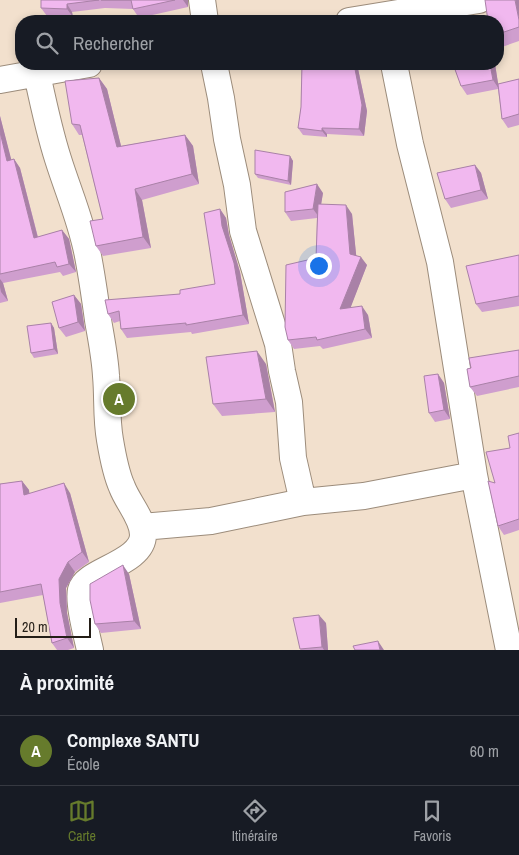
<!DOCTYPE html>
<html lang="fr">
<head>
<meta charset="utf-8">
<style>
	:root { --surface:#171b24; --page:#242831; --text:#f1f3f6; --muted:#9ea1a6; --line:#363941; --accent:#667b2c }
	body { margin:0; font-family:"Archivo Narrow",sans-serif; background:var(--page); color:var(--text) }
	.scale { position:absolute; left:15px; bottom:12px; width:76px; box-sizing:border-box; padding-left:5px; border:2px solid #241e17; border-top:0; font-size:14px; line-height:18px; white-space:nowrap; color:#241e17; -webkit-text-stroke:4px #f2e0cd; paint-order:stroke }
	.you { position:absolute; left:318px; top:265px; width:18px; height:18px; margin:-12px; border:4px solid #fff; border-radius:50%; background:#1a73e8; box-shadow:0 0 0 8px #1a73e833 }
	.badge { display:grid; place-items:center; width:32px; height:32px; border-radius:50%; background:var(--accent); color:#fff; font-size:16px; font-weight:700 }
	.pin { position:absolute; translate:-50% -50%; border:2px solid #fff; box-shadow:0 1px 5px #0006 }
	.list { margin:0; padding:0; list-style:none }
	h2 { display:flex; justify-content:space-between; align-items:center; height:65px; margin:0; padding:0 20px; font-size:21px }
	h2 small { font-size:16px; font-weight:400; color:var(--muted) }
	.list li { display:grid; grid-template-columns:32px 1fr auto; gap:15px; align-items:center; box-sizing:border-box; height:70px; padding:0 20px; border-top:1px solid var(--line) }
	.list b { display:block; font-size:19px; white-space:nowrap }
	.list p { margin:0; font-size:16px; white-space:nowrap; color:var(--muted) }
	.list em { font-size:16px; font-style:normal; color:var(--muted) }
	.icon { flex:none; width:28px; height:28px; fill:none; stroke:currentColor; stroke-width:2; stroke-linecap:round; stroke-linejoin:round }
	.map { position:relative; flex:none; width:519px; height:650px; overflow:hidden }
	.search { position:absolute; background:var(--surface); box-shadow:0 2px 8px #0003; left:15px; right:15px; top:15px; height:55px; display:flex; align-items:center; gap:12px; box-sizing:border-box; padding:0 18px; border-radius:20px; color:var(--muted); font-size:19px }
	.sheet { height:135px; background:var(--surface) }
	nav { display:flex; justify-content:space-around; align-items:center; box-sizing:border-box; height:70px; border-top:1px solid var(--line); background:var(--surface); font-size:14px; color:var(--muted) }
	nav a { display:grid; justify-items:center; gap:2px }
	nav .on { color:var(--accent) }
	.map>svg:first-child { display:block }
</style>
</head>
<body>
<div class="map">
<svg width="519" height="650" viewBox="0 0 519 650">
	<rect width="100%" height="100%" fill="#f2e0cd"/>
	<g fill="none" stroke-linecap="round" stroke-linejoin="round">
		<defs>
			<path id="street" d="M 202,0 L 205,21
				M 349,21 L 479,0
				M 214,64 L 221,98 L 227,139 L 237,185 L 243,231 L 278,344 L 282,371 L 289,402 L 293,458 L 303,502
				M 394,64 L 410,144 L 440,262 L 474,475 L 509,650
				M 37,74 C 43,102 49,131 58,159 C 68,191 82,223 88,256 C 92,277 95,298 98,320 C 101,338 105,357 106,376 C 108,397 106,418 110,440 C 112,452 117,476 122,487 C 128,503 143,518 143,535 C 143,563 85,571 81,590 C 78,603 87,636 90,650
				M 0,80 L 89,64
				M 142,527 L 211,521 L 303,502 L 364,496 L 474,475"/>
		</defs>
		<use href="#street" stroke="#9c8c7b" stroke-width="28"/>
		<use href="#street" stroke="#fff" stroke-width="26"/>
	</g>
	<path fill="#cf9ece" d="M 41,0 L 188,0 L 188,7 L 139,18 L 133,9 L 105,8 L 72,12 L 73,17 L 47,16 L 41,8 Z
		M 519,0 L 519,41 L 499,48 L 498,47 L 498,21 Z
		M 302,64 L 357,64 L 367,111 L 364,136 L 327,134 L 327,137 L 303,135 L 298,128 L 301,107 Z
		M 417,64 L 439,64 L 421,70 Z
		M 453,64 L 495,64 L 498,84 L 519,79 L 519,125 L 508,128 L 502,119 L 498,89 L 467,95 L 461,86 Z
		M 99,78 L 107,89 L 121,146 L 185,135 L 193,146 L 199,184 L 142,200 L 151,248 L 103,256 L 96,246 L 103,219 L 82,135 L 79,135 L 72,124 Z
		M 0,116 L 11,160 L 14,159 L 20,168 L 38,237 L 62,230 L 69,239 L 76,272 L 63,276 L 60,272 L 3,283 L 8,301 L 0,303 Z
		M 290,156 L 293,161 L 291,185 L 258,178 L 255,174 Z
		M 475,165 L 481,173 L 488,199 L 451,208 L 445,199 Z
		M 323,193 L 321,204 L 352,214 L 356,255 L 367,265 L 350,308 L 368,315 L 372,338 L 323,349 L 320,346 L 294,349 L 288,340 L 316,258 L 317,218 L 291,221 L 285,212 Z
		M 220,209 L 226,218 L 229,235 L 240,272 L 249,324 L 192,334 L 191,332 L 127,338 L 121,329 L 120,321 L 114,323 L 108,314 L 215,284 Z
		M 519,255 L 519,306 L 482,312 L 476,304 Z
		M 74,295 L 81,304 L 85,331 L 66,337 L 59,328 Z
		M 51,323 L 54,328 L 58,354 L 34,358 L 31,353 Z
		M 519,350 L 519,387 L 477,396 L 470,387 L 471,368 Z
		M 266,364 L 275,412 L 222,416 L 213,404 Z
		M 438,374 L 444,383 L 450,419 L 435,422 L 429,413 Z
		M 519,433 L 519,530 L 504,535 L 498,526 L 495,483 L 510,448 Z
		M 22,481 L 29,490 L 29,493 L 70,493 L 89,562 L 75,572 L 66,588 L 67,613 L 74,648 L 68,650 L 57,650 L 52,643 L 43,595 L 0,603 L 0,484 Z
		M 129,574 L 141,629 L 101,633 L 95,624 Z
		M 326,623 L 328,650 L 301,650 L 300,649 Z"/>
	<path fill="#a981a7" d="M 183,0 L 188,0 L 188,7 Z
		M 515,0 L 519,0 L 519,20 Z
		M 67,4 L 72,12 L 73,17 L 67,9 Z
		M 354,64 L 357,64 L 367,111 L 364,136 L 359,129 Z
		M 490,64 L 495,64 L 499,89 L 493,80 Z
		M 99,78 L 107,89 L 124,158 L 117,147 Z
		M 0,116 L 14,170 L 7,161 L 0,132 Z
		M 322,128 L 327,134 L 327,137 L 322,131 Z
		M 185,135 L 193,146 L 199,184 L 192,174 Z
		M 290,156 L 293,161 L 291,185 L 288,181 Z
		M 14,159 L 20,168 L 40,246 L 34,238 Z
		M 475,165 L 481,173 L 488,199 L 481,190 Z
		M 317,184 L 323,193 L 319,217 L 313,209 Z
		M 135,189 L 142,200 L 151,248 L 143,237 Z
		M 346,205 L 352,214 L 357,263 L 350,254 Z
		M 220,209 L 226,218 L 229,235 L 240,272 L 249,324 L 243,315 L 222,226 Z
		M 62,230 L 69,239 L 76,272 L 69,264 Z
		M 361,257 L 367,265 L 347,317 L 340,309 Z
		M 0,279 L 3,283 L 8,301 L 1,292 L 0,287 Z
		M 74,295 L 81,304 L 85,331 L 78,322 Z
		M 362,306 L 368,315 L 372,338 L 365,329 Z
		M 51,323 L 54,328 L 58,354 L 54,349 Z
		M 257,351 L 266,364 L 275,412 L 266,399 Z
		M 438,374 L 444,383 L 450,419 L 444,410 Z
		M 22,481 L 29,490 L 31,505 L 24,495 Z
		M 64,483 L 70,493 L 89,562 L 82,552 Z
		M 68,562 L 75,572 L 66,588 L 67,613 L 74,648 L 67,638 L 60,603 L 59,579 Z
		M 123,565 L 129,574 L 141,629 L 134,621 Z
		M 319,615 L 326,623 L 328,650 L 324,650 L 322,647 Z
		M 378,641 L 384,650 L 380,650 Z"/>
	<path fill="#f1b8ef" stroke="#a981a7" d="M 41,0 L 99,0 L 67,4 L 67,9 L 41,8 Z
		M 101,0 L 175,0 L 133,9 L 131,0 Z
		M 485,0 L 515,0 L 519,20 L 519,27 L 498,34 L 498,21 L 488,21 Z
		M 302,64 L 354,64 L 362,105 L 359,129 L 322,128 L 322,131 L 298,128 L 301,107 Z
		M 453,64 L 490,64 L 493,80 L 461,86 Z
		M 99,78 L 117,147 L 185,135 L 192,174 L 135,189 L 143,237 L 96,246 L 90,221 L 103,219 L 80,125 L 72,124 L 65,81 Z
		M 519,79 L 519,114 L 502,119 L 498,84 Z
		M 0,132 L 7,161 L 14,159 L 34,238 L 62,230 L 69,264 L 57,267 L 55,262 L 0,274 Z
		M 255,150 L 290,156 L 288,181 L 255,174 Z
		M 475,165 L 481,190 L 445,199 L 437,173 Z
		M 317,184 L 313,209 L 285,212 L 285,192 Z
		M 318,204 L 346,205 L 350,254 L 361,257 L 340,309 L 362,306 L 365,329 L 317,340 L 316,337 L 288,340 L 285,327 L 286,265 L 316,258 Z
		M 220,209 L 222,226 L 234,263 L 243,315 L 186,325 L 186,323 L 121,329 L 119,311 L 108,314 L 105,300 L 180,294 L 180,290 L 215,284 L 204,213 Z
		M 519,255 L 519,296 L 476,304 L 466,266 Z
		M 74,295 L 78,322 L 59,328 L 52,302 Z
		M 51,323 L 54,349 L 31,353 L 27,326 Z
		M 519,350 L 519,376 L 470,387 L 467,369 L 471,368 L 469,358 Z
		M 257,351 L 266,399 L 213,404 L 206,357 Z
		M 438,374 L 444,410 L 429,413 L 424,376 Z
		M 519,433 L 519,519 L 498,526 L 488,481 L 495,483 L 486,452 L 510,448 L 508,436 Z
		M 22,481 L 24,495 L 64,483 L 82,552 L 68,562 L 59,579 L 60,603 L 67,638 L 52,643 L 41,584 L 0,592 L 0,484 Z
		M 123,565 L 134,621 L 95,624 L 90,600 L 90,584 Z
		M 319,615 L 322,647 L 300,649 L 293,618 Z
		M 378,641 L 380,650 L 355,650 L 353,646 Z"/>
</svg>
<div class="scale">20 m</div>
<div class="you"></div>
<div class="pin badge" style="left:119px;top:399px">A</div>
<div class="search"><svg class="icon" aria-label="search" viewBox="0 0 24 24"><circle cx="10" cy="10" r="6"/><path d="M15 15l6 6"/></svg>Rechercher</div>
</div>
<section class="sheet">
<h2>À proximité<small></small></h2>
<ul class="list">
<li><span class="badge">A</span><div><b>Complexe SANTU</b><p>École</p></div><em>60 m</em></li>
</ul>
</section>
<nav>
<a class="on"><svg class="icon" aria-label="map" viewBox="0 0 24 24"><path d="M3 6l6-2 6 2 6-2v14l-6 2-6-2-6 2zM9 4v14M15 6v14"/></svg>Carte</a>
<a><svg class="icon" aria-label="directions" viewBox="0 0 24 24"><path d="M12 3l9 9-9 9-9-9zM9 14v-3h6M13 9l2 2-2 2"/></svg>Itinéraire</a>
<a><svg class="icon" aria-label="saved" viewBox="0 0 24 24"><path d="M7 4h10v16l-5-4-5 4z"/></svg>Favoris</a>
</nav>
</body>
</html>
